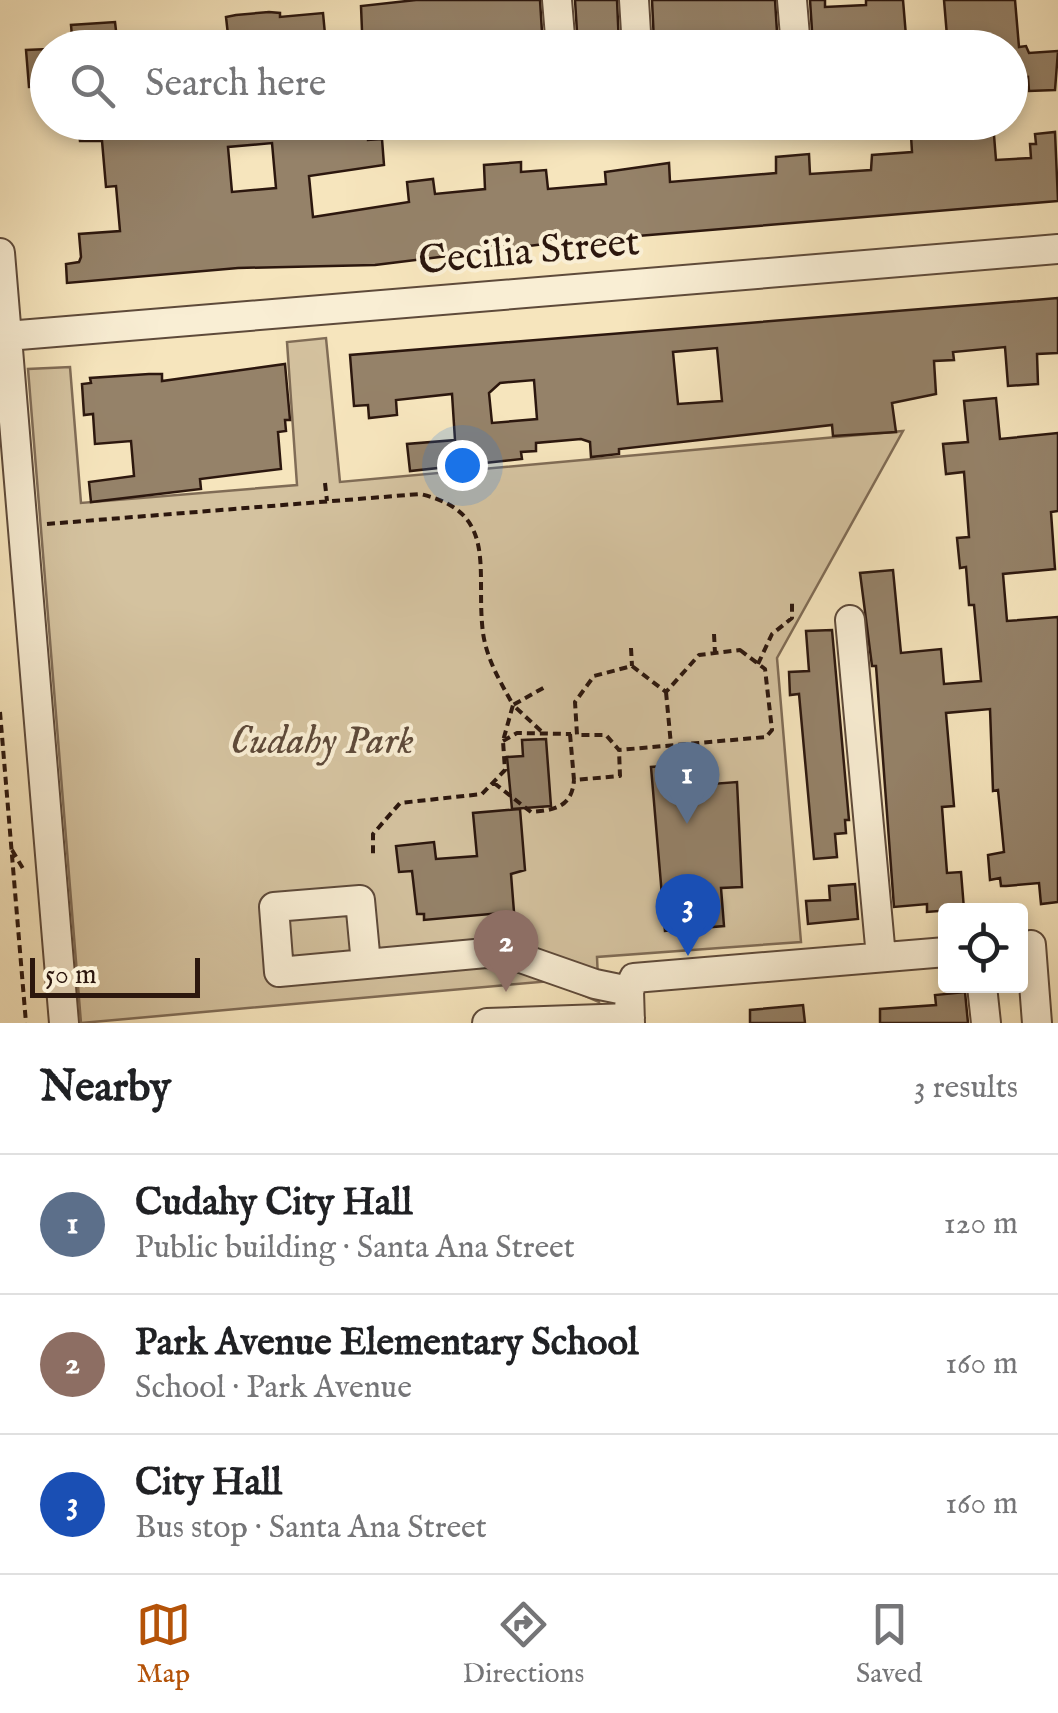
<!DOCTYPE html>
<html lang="en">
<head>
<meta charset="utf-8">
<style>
	:root { --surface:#fff; --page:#f2f2f2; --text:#202124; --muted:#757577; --line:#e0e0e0; --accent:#b45309 }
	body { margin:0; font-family:"IM FELL English",serif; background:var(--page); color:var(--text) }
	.controls { position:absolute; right:30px; bottom:30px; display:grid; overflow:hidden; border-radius:10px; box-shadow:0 5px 15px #0003 }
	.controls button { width:90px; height:90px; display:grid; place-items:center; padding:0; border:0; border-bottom:2px solid var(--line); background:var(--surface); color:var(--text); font:50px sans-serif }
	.scale { position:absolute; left:30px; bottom:25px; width:170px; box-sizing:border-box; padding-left:10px; border:5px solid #2c170e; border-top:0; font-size:28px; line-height:35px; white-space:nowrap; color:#2c170e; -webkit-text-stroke:8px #f9eed4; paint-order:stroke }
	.you { position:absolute; left:462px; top:465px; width:35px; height:35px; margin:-25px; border:8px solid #fff; border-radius:50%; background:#1a73e8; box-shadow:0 0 0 15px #1a73e833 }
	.badge { display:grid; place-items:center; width:65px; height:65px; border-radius:50%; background:var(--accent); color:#fff; font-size:32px; font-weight:700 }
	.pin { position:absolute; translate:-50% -82px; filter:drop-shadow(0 2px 5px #0008) }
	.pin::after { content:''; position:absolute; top:52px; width:35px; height:30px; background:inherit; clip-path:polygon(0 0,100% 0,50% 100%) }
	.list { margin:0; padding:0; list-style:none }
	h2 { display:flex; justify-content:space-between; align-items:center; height:130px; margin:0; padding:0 40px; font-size:42px }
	h2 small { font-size:32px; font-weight:400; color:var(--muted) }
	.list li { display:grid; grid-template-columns:65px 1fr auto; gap:30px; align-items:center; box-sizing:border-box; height:140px; padding:0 40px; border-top:2px solid var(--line) }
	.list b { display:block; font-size:38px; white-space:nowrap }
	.list p { margin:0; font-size:32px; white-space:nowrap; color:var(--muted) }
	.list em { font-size:32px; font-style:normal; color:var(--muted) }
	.icon { flex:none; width:55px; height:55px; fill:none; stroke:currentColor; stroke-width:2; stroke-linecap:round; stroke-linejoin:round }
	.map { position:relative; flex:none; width:1058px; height:1023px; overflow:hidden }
	.search { position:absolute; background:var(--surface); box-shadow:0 5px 15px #0003; left:30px; right:30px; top:30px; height:110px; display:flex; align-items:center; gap:25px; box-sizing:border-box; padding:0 35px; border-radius:55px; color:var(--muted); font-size:38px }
	.sheet { height:550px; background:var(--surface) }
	nav { display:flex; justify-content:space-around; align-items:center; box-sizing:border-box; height:140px; border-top:2px solid var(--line); background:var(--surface); font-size:28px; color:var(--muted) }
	nav a { display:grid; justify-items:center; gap:5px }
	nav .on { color:var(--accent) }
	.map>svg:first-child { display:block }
</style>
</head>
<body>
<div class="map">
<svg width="1058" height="1023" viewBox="0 0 1058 1023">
	<rect width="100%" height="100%" fill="#f6e5bd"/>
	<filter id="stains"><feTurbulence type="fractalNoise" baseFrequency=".002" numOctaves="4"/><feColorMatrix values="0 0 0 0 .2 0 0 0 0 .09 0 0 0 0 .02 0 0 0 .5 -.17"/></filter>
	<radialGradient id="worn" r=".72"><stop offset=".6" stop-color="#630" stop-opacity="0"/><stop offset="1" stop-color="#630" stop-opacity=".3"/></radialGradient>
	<path fill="#d4c29f" stroke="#806c56" stroke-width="2.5" d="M 326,338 L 340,482 L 903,431 L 777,658 L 801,942 L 597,957 L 599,1002 L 551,981 L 81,1023 L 28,369 L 70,367 L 81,503 L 297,485 L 287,342 Z"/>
	<path fill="#958269" stroke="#2c170e" stroke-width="2.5" fill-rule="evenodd" d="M 416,0 L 540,0 L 543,48 L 291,48 L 290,41 L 229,44 L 226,17 L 236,15 L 269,12 L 280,13 L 280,17 L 323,13 L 325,34 L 362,31 L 361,6 Z
		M 575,0 L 617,0 L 619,45 L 578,48 Z
		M 652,0 L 775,0 L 778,48 L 758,48 L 758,43 L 724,46 L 723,33 L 654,42 Z
		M 810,0 L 825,0 L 825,7 L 866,5 L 866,0 L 903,0 L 907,48 L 813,46 Z
		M 944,0 L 1015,0 L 1019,47 L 1026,46 L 1029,53 L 1058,51 L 1055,90 L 1029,91 L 1028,77 L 1010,79 L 1010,48 L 948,48 Z
		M 115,22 L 118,48 L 73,48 L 71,25 Z
		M 48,49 L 48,86 L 29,87 L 26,50 Z
		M 78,122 L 366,122 L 368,140 L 382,139 L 384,165 L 309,176 L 313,217 L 409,202 L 407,182 L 433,179 L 435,194 L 485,189 L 484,165 L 521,162 L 521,172 L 546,170 L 548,189 L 606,184 L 605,172 L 669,163 L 670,182 L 776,173 L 776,157 L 809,154 L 810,174 L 871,170 L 872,155 L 912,152 L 911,136 L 963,132 L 962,123 L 993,123 L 996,160 L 1031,158 L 1030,144 L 1036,144 L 1035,134 L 1055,132 L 1058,201 L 553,243 L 375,265 L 238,268 L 67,283 L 66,264 L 79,262 L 81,257 L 79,234 L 120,231 L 116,186 L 106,187 L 102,141 L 80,141 ZM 272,143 L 276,188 L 232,192 L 228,147 Z
		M 1058,298 L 1058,353 L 1037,354 L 1038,384 L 1008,386 L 1005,347 L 953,352 L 954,360 L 934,361 L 936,394 L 892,403 L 896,432 L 833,436 L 832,425 L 619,449 L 619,454 L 591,457 L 590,442 L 581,439 L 536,443 L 536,451 L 521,452 L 522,459 L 410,471 L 407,444 L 455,440 L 452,394 L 396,400 L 397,415 L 369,418 L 368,405 L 354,406 L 350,355 ZM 717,348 L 722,401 L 678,404 L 673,352 ZM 534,380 L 537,419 L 492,423 L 489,393 L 500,383 Z
		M 285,364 L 290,420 L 285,420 L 286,431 L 278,432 L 281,469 L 200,479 L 201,489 L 91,502 L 89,482 L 134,476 L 131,441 L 95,444 L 93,414 L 84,415 L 82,384 L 91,383 L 90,378 L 149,374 L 162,374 L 162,381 Z
		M 996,398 L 1000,439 L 1058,433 L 1058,511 L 1051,512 L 1055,569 L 1003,574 L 1007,621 L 1058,617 L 1058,902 L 1041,904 L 1039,883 L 1006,886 L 1001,886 L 1000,878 L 990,880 L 988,855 L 1004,852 L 998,790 L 993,791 L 990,709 L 946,713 L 954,806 L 942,807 L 947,873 L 961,872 L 964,909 L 927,912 L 927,904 L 894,907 L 876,666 L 872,666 L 860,573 L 893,570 L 901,653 L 941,649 L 944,684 L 981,681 L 974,605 L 969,605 L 966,567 L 960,568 L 957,538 L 969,537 L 964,472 L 946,474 L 943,444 L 968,442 L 964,401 Z
		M 832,630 L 849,820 L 845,820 L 846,833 L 835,834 L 837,857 L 814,859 L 799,694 L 790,695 L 789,672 L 809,671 L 806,631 Z
		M 546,739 L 551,806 L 512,809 L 507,757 L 523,756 L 522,740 Z
		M 711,763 L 712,784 L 737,782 L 742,887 L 721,888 L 724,926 L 665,931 L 651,767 Z
		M 520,809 L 525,870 L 511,874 L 514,912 L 424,920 L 424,914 L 417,914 L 412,871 L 399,872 L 396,846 L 434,842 L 436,859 L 477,856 L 473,813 Z
		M 855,884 L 858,919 L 808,924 L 806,901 L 830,900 L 829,886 Z
		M 965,992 L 968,1023 L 880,1023 L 880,1009 L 936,1005 L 935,995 Z
		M 803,1005 L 805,1023 L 750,1023 L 750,1010 Z"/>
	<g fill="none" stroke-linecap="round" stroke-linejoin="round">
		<defs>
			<path id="minor" d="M 557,0 L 561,48
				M 634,0 L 637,48
				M 792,0 L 796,48
				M 0,253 L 64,1023
				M 7,336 L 1058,249
				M 850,620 L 881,957
				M 1031,945 L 1037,1023
				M 366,964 L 360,900 L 274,907 L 279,972 L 486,953 L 515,956 L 595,984 L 629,991
				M 982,986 L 986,1023
				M 487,1023 L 630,1018
				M 630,1023 L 629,991 L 634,978 L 946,952"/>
		</defs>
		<use href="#minor" stroke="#5e4a3a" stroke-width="32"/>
		<path stroke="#2c170e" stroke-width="4" stroke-dasharray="8 5" stroke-linecap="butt" d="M 325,483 L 327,501
			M 47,524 L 420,494 C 500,512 475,570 483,633 C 487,660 500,681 513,705 L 503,741 L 505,770 L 482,794 L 400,803 L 373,834 L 373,856
			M 714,634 L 715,653
			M 631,648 L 632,666
			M 740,650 L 765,669 L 772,730 L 766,737 L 619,750 L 606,735 L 577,735 L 575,702 L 594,676 L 632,666 L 666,692 L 699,655 Z
			M 758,664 L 772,634 L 792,618 L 792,603
			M 666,692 L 671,745
			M 0,712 L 26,1023
			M 541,731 L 513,705 L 545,687
			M 570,734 L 574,780 L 620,776 L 619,750
			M 503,741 L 517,733 L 571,734
			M 494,783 L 531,812 C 555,810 572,807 574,780
			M 12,850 L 25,872"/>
		<use href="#minor" stroke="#f9eed4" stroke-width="28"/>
	</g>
	<g text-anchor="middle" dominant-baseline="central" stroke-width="8" stroke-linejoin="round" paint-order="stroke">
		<g font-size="40" fill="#2c170e" stroke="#f9eed4">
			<text transform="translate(529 253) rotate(-5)">Cecilia Street</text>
		</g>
		<g font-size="40" font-style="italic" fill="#5e4a3a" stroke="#f9eed4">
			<text x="322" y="742">Cudahy Park</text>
		</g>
	</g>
	<rect width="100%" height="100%" filter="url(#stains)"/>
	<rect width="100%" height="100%" fill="url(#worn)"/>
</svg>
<div class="controls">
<button><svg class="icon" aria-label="locate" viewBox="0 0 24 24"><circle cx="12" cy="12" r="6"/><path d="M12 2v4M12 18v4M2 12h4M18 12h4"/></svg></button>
</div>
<div class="scale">50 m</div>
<div class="you"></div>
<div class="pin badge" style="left:687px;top:824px;background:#5c6f8a">1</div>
<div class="pin badge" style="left:506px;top:992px;background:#8d6e63">2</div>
<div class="pin badge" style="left:688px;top:956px;background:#1a4fb4">3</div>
<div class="search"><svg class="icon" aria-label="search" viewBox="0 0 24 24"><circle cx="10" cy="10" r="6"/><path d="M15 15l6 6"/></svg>Search here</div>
</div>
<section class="sheet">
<h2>Nearby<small>3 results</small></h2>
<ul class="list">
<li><span class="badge" style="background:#5c6f8a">1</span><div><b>Cudahy City Hall</b><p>Public building · Santa Ana Street</p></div><em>120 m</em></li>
<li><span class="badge" style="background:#8d6e63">2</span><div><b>Park Avenue Elementary School</b><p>School · Park Avenue</p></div><em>160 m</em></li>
<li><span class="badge" style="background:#1a4fb4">3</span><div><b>City Hall</b><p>Bus stop · Santa Ana Street</p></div><em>160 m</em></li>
</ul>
</section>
<nav>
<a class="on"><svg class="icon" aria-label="map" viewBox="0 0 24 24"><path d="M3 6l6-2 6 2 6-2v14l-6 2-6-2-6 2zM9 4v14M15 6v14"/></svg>Map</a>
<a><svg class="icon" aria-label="directions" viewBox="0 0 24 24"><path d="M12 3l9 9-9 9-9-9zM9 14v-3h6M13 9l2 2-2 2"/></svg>Directions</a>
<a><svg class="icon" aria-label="saved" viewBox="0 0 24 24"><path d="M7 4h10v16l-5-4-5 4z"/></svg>Saved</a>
</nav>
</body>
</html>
